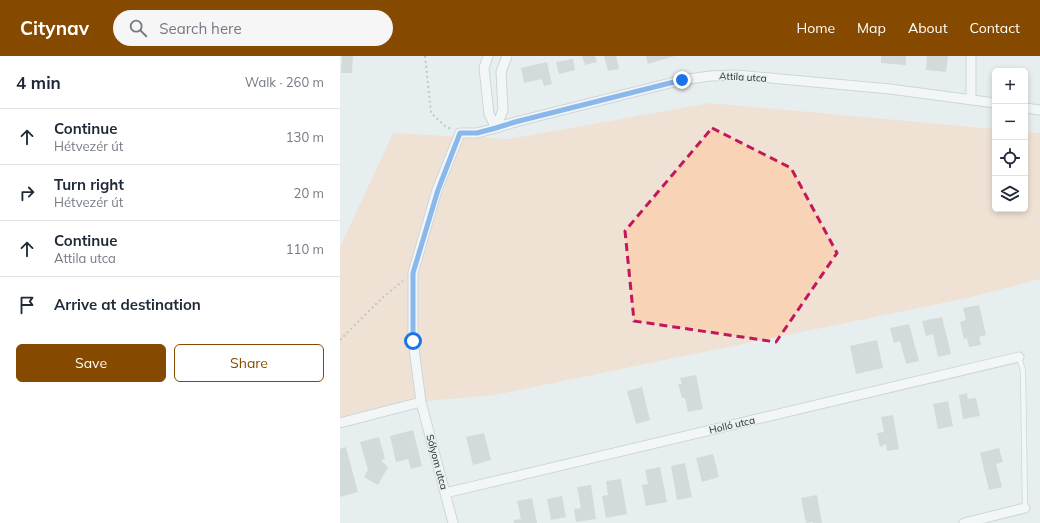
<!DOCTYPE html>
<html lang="en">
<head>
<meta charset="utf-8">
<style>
	:root { --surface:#fff; --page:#f6f6f7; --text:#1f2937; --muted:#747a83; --line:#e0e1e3; --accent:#854a00 }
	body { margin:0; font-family:Mulish,sans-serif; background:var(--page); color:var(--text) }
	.controls { position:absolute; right:12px; top:12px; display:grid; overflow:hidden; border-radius:6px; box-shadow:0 2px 6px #0003 }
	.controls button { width:36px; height:36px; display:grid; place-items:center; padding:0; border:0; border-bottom:1px solid var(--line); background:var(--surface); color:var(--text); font:20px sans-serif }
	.stop { position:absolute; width:12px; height:12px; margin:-9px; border:3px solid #1a73e8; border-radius:50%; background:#fff }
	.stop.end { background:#1a73e8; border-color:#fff; box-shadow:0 1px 4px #0008 }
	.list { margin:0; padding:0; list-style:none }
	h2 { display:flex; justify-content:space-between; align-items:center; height:52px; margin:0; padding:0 16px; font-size:17px }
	h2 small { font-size:13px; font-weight:400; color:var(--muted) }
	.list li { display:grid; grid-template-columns:26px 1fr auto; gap:12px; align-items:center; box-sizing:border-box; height:56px; padding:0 16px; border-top:1px solid var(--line) }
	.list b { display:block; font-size:15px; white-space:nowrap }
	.list p { margin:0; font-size:13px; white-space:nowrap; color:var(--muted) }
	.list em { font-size:13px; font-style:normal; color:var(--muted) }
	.actions { display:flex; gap:8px; padding:12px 16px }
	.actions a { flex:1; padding:9px 0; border:1px solid var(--accent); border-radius:6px; text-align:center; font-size:14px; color:var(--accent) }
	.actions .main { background:var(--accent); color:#fff }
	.icon { flex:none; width:22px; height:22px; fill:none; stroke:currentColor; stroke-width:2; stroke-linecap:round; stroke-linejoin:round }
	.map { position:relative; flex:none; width:700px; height:467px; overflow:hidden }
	header { display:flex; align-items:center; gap:24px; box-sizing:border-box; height:56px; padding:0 20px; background:var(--accent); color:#fff }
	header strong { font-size:19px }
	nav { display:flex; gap:22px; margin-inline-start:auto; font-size:14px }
	.search { width:280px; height:36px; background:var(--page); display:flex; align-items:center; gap:10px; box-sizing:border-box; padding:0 14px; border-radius:22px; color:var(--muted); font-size:15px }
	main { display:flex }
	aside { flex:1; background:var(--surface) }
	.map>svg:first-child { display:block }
</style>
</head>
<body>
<header>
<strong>Citynav</strong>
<div class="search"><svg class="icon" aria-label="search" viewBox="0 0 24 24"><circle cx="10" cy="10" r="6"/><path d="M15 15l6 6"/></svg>Search here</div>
<nav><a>Home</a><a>Map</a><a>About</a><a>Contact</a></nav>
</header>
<main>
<aside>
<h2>4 min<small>Walk · 260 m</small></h2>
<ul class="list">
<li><svg class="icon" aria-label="ahead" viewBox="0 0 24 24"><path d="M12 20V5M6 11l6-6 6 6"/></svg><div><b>Continue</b><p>Hétvezér út</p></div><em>130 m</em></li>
<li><svg class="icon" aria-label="right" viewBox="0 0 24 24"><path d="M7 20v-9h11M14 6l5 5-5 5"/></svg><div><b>Turn right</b><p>Hétvezér út</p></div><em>20 m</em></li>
<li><svg class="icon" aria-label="ahead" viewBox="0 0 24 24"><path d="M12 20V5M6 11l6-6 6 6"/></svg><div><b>Continue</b><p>Attila utca</p></div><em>110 m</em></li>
<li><svg class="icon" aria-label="arrive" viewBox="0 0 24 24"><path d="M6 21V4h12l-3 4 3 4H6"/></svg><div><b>Arrive at destination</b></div></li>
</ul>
<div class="actions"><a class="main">Save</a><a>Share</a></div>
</aside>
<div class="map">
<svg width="700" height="467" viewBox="0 0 700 467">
	<rect width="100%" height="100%" fill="#e7eeef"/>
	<path fill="#f8d3b5" d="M 369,47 L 655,73 L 655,153 L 685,153 L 685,76 L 700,77 L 700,223 L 632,241 L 155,339 L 88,345 L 0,362 L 0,191 L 53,77 L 169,83 Z"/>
	<path fill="#b9c0c0" d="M 2,0 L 13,0 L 12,17 L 1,17 Z
		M 242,0 L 255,0 L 257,6 L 245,9 Z
		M 264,0 L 276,0 L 279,13 L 268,15 Z
		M 306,0 L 335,0 L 308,8 Z
		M 541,0 L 566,0 L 566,9 L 541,7 Z
		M 587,0 L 608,0 L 606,16 L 586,14 Z
		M 233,3 L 235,14 L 219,18 L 216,6 Z
		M 207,6 L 212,28 L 204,30 L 202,23 L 184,27 L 181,12 Z
		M 639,249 L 646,279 L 639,281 L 641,289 L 629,291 L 627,282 L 624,283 L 620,266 L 626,264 L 623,252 Z
		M 602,261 L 611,298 L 598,301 L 593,278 L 586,280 L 582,265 Z
		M 569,268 L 579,305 L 566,308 L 560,285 L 554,287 L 550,272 Z
		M 537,284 L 543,312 L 516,318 L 510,290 Z
		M 356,319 L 363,353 L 348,356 L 345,342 L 342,342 L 338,328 L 342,328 L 340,322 Z
		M 302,331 L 310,364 L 296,368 L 287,335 Z
		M 627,337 L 628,343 L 636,342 L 640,360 L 623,363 L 619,339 Z
		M 608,345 L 613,370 L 598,373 L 593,348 Z
		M 553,359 L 559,393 L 547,395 L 546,388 L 540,391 L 537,377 L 544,376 L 541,361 Z
		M 73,374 L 82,410 L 71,413 L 68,403 L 56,406 L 50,380 Z
		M 144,377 L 151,404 L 133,409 L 126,381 Z
		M 39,381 L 45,403 L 41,404 L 48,411 L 38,429 L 24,421 L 28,414 L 20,386 Z
		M 6,391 L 18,436 L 0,441 L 0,393 Z
		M 659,392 L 663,406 L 656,408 L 662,431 L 649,434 L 640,397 Z
		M 373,398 L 379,421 L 362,426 L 356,402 Z
		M 345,407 L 352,441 L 337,444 L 331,410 Z
		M 320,411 L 327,446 L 306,450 L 302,429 L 308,428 L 305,414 Z
		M 281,423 L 287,458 L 266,462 L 262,440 L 268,439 L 266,425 Z
		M 251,429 L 256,463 L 236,466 L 234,453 L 241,452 L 237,431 Z
		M 477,439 L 482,467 L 473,467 L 472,466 L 466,467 L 461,442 Z
		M 222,440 L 226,461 L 211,464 L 207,443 Z
		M 192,442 L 197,467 L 174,467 L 174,464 L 181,463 L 177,445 Z"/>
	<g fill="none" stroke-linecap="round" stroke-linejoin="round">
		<defs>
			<path id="lane" d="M 679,301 L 683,315 L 685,452"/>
			<path id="street" d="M 148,0 L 144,12 L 149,58 L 156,72
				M 631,0 L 631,44
				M 685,52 L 700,54
				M 156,72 L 163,54 L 161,16 L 167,0
				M 0,367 L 81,346
				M 105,437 L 679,301
				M 113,467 L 81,346 L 73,285 L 73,217 L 97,134 L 120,77 L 137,77 L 156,72 L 175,66 L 342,24 L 370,20 L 397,19 L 550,33 L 655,47
				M 624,467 L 685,452"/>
		</defs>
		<use href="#lane" stroke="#b0b7b7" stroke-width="6"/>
		<use href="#street" stroke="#b0b7b7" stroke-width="11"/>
		<path stroke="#929798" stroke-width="2" stroke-dasharray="2 3" stroke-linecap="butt" d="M 85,0 L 91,57 L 105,70 L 111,73
			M 0,284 L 42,242 L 63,225"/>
		<use href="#lane" stroke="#fff" stroke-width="4.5"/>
		<use href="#street" stroke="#fff" stroke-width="9"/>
	</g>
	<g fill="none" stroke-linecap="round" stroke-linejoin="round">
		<path stroke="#1a73e8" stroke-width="5" d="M 73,285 L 73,217 L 98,134 L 120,77 L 137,77 L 156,72 L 175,66 L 342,24"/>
	</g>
	<path d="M0 0H700V467H0ZM 372,72 L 451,112 L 497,197 L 436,286 L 294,265 L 285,175 Z" fill="#e7eeef" fill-opacity=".55" fill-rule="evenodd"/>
	<path fill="none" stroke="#c2185b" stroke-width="3" stroke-dasharray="8 5" stroke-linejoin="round" d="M 372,72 L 451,112 L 497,197 L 436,286 L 294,265 L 285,175 Z"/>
	<g text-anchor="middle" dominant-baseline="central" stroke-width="3" stroke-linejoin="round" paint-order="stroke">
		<g font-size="10" fill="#2c2f2f" stroke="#e7eeef">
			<text transform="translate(403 21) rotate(3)">Attila utca</text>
			<text transform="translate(392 369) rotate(-13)">Holló utca</text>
			<text transform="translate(97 406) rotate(75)">Sólyom utca</text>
		</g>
	</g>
</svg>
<div class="controls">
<button>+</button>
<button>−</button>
<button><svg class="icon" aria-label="locate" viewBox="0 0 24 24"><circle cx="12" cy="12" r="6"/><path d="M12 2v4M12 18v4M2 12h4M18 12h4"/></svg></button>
<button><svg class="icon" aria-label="layers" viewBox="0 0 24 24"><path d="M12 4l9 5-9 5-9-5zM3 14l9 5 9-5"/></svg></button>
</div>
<div class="stop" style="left:73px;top:285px"></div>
<div class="stop end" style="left:342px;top:24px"></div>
</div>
</main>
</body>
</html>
